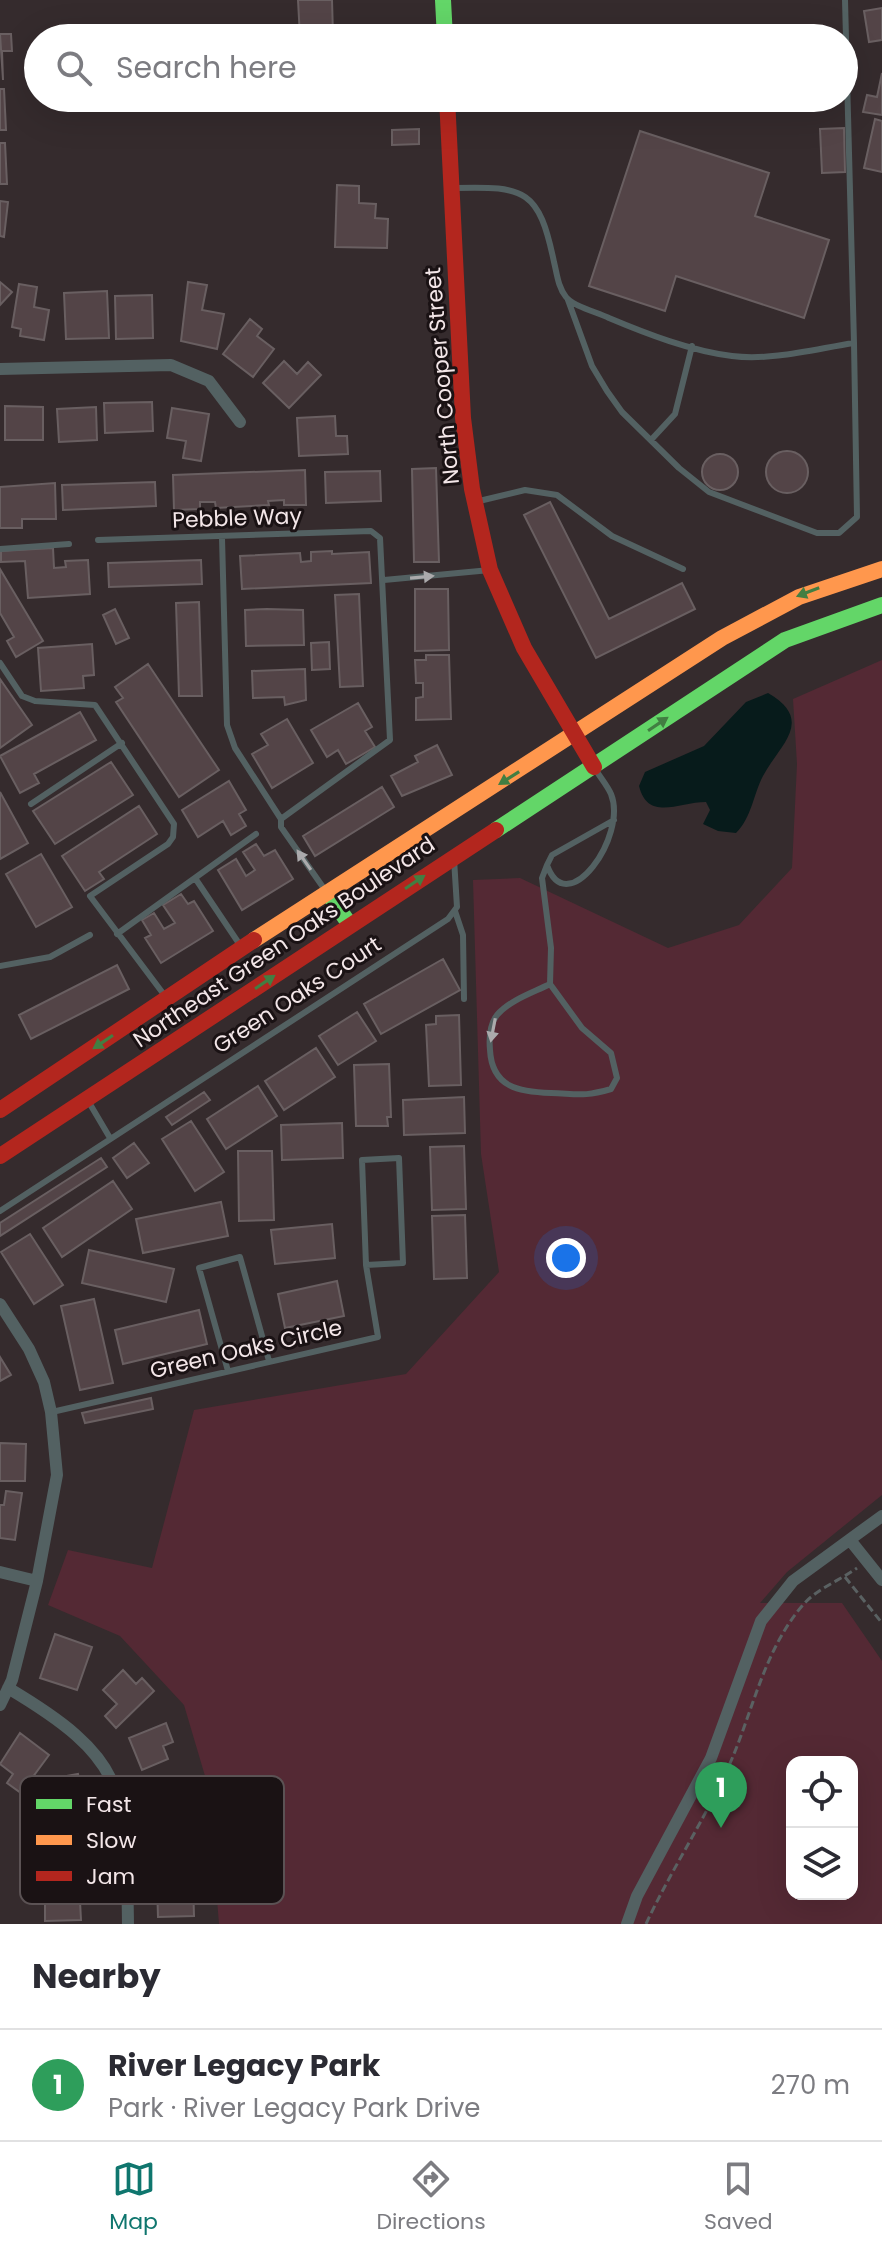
<!DOCTYPE html>
<html lang="en">
<head>
<meta charset="utf-8">
<style>
	:root { --surface:#fff; --page:#f2f2f3; --text:#2b2b33; --muted:#7c7c81; --line:#e1e1e2; --accent:#0f766e }
	body { margin:0; font-family:Poppins,sans-serif; background:var(--page); color:var(--text) }
	.controls { position:absolute; right:24px; bottom:24px; display:grid; overflow:hidden; border-radius:16px; box-shadow:0 8px 32px #0002 }
	.controls button { width:72px; height:72px; display:grid; place-items:center; padding:0; border:0; border-bottom:2px solid var(--line); background:var(--surface); color:var(--text); font:40px sans-serif }
	.you { position:absolute; left:566px; top:1258px; width:28px; height:28px; margin:-20px; border:6px solid #fff; border-radius:50%; background:#1a73e8; box-shadow:0 0 0 12px #1a73e833 }
	.badge { display:grid; place-items:center; width:52px; height:52px; border-radius:50%; background:var(--accent); color:#fff; font-size:26px; font-weight:700 }
	.pin { position:absolute; translate:-50% -66px; filter:drop-shadow(0 2px 4px #0008) }
	.pin::after { content:''; position:absolute; top:42px; width:28px; height:24px; background:inherit; clip-path:polygon(0 0,100% 0,50% 100%) }
	.list { margin:0; padding:0; list-style:none }
	h2 { display:flex; justify-content:space-between; align-items:center; height:104px; margin:0; padding:0 32px; font-size:34px }
	h2 small { font-size:26px; font-weight:400; color:var(--muted) }
	.list li { display:grid; grid-template-columns:52px 1fr auto; gap:24px; align-items:center; box-sizing:border-box; height:112px; padding:0 32px; border-top:2px solid var(--line) }
	.list b { display:block; font-size:30px; white-space:nowrap }
	.list p { margin:0; font-size:26px; white-space:nowrap; color:var(--muted) }
	.list em { font-size:26px; font-style:normal; color:var(--muted) }
	.icon { flex:none; width:44px; height:44px; fill:none; stroke:currentColor; stroke-width:2; stroke-linecap:round; stroke-linejoin:round }
	.map { position:relative; flex:none; width:882px; height:1924px; overflow:hidden }
	.search { position:absolute; background:var(--surface); box-shadow:0 8px 32px #0002; left:24px; right:24px; top:24px; height:88px; display:flex; align-items:center; gap:20px; box-sizing:border-box; padding:0 28px; border-radius:44px; color:var(--muted); font-size:30px }
	.sheet { height:216px; background:var(--surface) }
	nav { display:flex; justify-content:space-around; align-items:center; box-sizing:border-box; height:112px; border-top:2px solid var(--line); background:var(--surface); font-size:22px; color:var(--muted) }
	nav a { display:grid; justify-items:center; gap:4px }
	nav .on { color:var(--accent) }
	.map>svg:first-child { display:block }
</style>
</head>
<body>
<div class="map">
<svg width="882" height="1924" viewBox="0 0 882 1924">
	<rect width="100%" height="100%" fill="#352b2d"/>
	<path fill="#542934" fill-rule="evenodd" d="M 882,660 L 882,1495 L 787,1572 L 760,1603 L 842,1603 L 882,1661 L 882,1924 L 219,1924 L 208,1786 L 184,1705 L 120,1636 L 48,1605 L 68,1550 L 152,1568 L 194,1410 L 406,1374 L 499,1272 L 481,1154 L 473,880 L 520,878 L 668,948 L 739,925 L 792,868 L 797,764 L 793,699 ZM 792,1762 L 852,1762 L 852,1894 L 792,1894 Z"/>
	<path fill="#071b1b" d="M 768,693 C 816,721 779,745 763,776 C 753,795 752,817 736,833 L 718,831 L 703,824 L 710,810 L 706,802 C 679,802 648,822 639,786 L 645,772 L 704,746 L 746,702 Z"/>
	<path fill="#534447" stroke="#695f61" stroke-width="2" d="M 298,0 L 332,0 L 333,35 L 300,37 Z
		M 882,8 L 882,40 L 869,42 L 864,11 Z
		M 0,34 L 11,34 L 12,51 L 2,51 L 3,80 Z
		M 882,73 L 882,115 L 863,112 L 867,95 L 877,97 Z
		M 0,89 L 4,89 L 6,130 L 0,130 Z
		M 875,119 L 882,121 L 882,172 L 864,168 Z
		M 844,128 L 845,172 L 822,173 L 820,129 Z
		M 419,129 L 419,144 L 392,145 L 392,130 Z
		M 640,131 L 769,173 L 755,216 L 829,240 L 804,318 L 676,276 L 665,311 L 589,286 Z
		M 0,143 L 5,143 L 7,184 L 0,184 Z
		M 337,185 L 359,186 L 359,203 L 376,204 L 375,218 L 388,219 L 387,248 L 335,247 Z
		M 0,201 L 8,202 L 4,237 L 0,236 Z
		M 0,282 L 12,292 L 0,305 Z
		M 188,282 L 207,285 L 202,310 L 224,314 L 217,349 L 181,341 Z
		M 19,284 L 37,287 L 34,307 L 49,310 L 44,340 L 20,336 L 21,329 L 12,327 Z
		M 107,291 L 109,338 L 66,339 L 64,293 Z
		M 152,295 L 153,338 L 116,339 L 115,296 Z
		M 250,319 L 262,329 L 257,336 L 274,349 L 253,377 L 223,354 Z
		M 284,361 L 297,374 L 308,362 L 321,375 L 289,408 L 263,383 Z
		M 152,402 L 153,431 L 105,433 L 104,403 Z
		M 5,406 L 43,407 L 43,440 L 5,440 Z
		M 96,407 L 97,440 L 59,442 L 57,409 Z
		M 172,408 L 209,414 L 201,461 L 183,458 L 186,441 L 167,438 Z
		M 335,416 L 336,436 L 347,436 L 348,454 L 299,456 L 297,418 Z
		M766 472a21 21 0 1 1 42 0a21 21 0 1 1-42 0Z
		M702 472a18 18 0 1 1 36 0a18 18 0 1 1-36 0Z
		M 436,468 L 439,562 L 414,562 L 412,469 Z
		M 305,470 L 306,505 L 284,505 L 284,500 L 268,501 L 269,505 L 216,508 L 215,502 L 200,502 L 200,509 L 174,510 L 173,475 Z
		M 380,471 L 381,501 L 326,503 L 325,472 Z
		M 155,482 L 156,506 L 63,510 L 62,485 Z
		M 55,483 L 56,519 L 22,519 L 22,528 L 0,528 L 0,487 Z
		M 550,502 L 609,619 L 682,583 L 695,609 L 596,658 L 524,515 Z
		M 53,548 L 54,568 L 66,567 L 65,561 L 88,560 L 90,594 L 28,598 L 25,561 L 1,562 L 1,551 Z
		M 332,551 L 332,554 L 369,552 L 371,583 L 242,589 L 240,556 L 300,553 L 301,562 L 311,561 L 311,552 Z
		M 201,560 L 202,584 L 109,587 L 108,563 Z
		M 0,569 L 43,641 L 16,657 L 7,641 L 14,637 L 0,613 Z
		M 415,589 L 448,589 L 449,650 L 415,651 Z
		M 359,594 L 363,686 L 340,687 L 335,595 Z
		M 199,602 L 202,696 L 179,696 L 176,603 Z
		M 115,609 L 129,638 L 116,644 L 103,615 Z
		M 267,609 L 303,610 L 304,645 L 246,646 L 245,610 Z
		M 329,642 L 330,669 L 312,670 L 311,643 Z
		M 92,644 L 94,675 L 83,676 L 84,688 L 41,691 L 38,648 Z
		M 426,655 L 449,655 L 451,719 L 416,720 L 416,698 L 423,697 L 423,683 L 416,683 L 415,660 L 426,660 Z
		M 148,664 L 219,770 L 179,797 L 116,702 L 123,698 L 115,687 Z
		M 305,669 L 306,700 L 285,705 L 284,697 L 253,698 L 252,671 Z
		M 0,679 L 32,725 L 0,748 Z
		M 358,703 L 372,727 L 365,731 L 375,747 L 346,764 L 338,750 L 327,757 L 311,730 Z
		M 80,712 L 96,740 L 34,774 L 39,783 L 20,793 L 0,756 Z
		M 287,719 L 313,763 L 272,788 L 252,754 L 268,745 L 261,734 Z
		M 437,745 L 452,775 L 402,796 L 391,776 L 418,762 L 415,756 Z
		M 111,762 L 133,795 L 55,844 L 33,811 Z
		M 229,781 L 246,810 L 239,814 L 246,826 L 231,835 L 223,821 L 198,837 L 182,810 Z
		M 382,787 L 394,807 L 315,856 L 303,836 Z
		M 0,792 L 28,843 L 0,859 Z
		M 139,806 L 157,834 L 99,872 L 104,879 L 85,891 L 62,856 Z
		M 256,844 L 264,856 L 275,850 L 293,879 L 242,910 L 218,870 L 236,859 L 246,876 L 255,870 L 243,852 Z
		M 41,854 L 72,907 L 36,927 L 6,874 Z
		M 181,894 L 188,904 L 194,901 L 213,931 L 161,963 L 145,938 L 151,935 L 142,920 L 154,913 L 164,929 L 175,923 L 163,905 Z
		M 443,959 L 460,990 L 381,1034 L 364,1004 Z
		M 117,965 L 129,989 L 31,1039 L 19,1015 Z
		M 357,1012 L 376,1041 L 338,1065 L 319,1036 Z
		M 459,1015 L 461,1085 L 429,1086 L 426,1025 L 436,1024 L 436,1016 Z
		M 316,1048 L 335,1077 L 284,1110 L 265,1081 Z
		M 389,1064 L 391,1117 L 387,1117 L 388,1126 L 356,1126 L 354,1065 Z
		M 258,1086 L 277,1116 L 226,1149 L 207,1119 Z
		M 204,1092 L 210,1100 L 172,1125 L 166,1117 Z
		M 464,1097 L 465,1133 L 404,1135 L 403,1100 Z
		M 191,1121 L 224,1172 L 195,1191 L 162,1139 Z
		M 342,1123 L 343,1158 L 282,1160 L 281,1125 Z
		M 134,1143 L 149,1163 L 127,1178 L 113,1158 Z
		M 464,1146 L 466,1209 L 432,1210 L 430,1147 Z
		M 238,1151 L 272,1151 L 274,1220 L 239,1221 Z
		M 101,1158 L 107,1167 L 0,1236 L 0,1223 Z
		M 113,1181 L 132,1209 L 62,1257 L 43,1228 Z
		M 221,1202 L 228,1236 L 143,1253 L 136,1219 Z
		M 465,1215 L 467,1278 L 434,1279 L 432,1216 Z
		M 332,1224 L 335,1258 L 275,1264 L 271,1230 Z
		M 30,1234 L 63,1285 L 34,1304 L 1,1252 Z
		M 89,1250 L 174,1269 L 166,1302 L 82,1283 Z
		M 337,1281 L 344,1316 L 285,1328 L 278,1294 Z
		M 94,1299 L 113,1383 L 80,1390 L 61,1306 Z
		M 199,1310 L 207,1344 L 123,1364 L 115,1330 Z
		M 0,1357 L 11,1375 L 0,1381 Z
		M 151,1398 L 153,1409 L 85,1423 L 82,1413 Z
		M 0,1443 L 26,1444 L 25,1481 L 0,1481 Z
		M 6,1491 L 22,1493 L 15,1540 L 0,1538 L 0,1505 L 4,1505 Z
		M 55,1634 L 92,1647 L 77,1690 L 40,1678 Z
		M 123,1670 L 136,1684 L 142,1678 L 154,1691 L 116,1728 L 105,1716 L 117,1704 L 103,1690 Z
		M 166,1723 L 173,1742 L 163,1746 L 168,1759 L 142,1770 L 129,1738 Z
		M 20,1733 L 49,1755 L 21,1793 L 7,1783 L 13,1774 L 0,1764 Z
		M 78,1774 L 84,1808 L 49,1814 L 39,1781 Z
		M 193,1882 L 194,1916 L 158,1917 L 157,1883 Z
		M 96,1885 L 96,1900 L 80,1901 L 81,1920 L 45,1921 L 45,1901 L 35,1901 L 35,1887 Z"/>
	<g fill="none" stroke-linecap="round" stroke-linejoin="round">
		<path stroke="#5a6162" stroke-width="3" stroke-dasharray="8 4" stroke-linecap="butt" d="M 845,1577 L 882,1623
			M 646,1924 C 672,1868 706,1818 731,1761 C 753,1710 764,1651 802,1606 C 816,1589 839,1581 857,1568"/>
		<path stroke="#536162" stroke-width="6" d="M 455,188 C 526,186 539,190 554,262 C 557,274 558,287 566,297 C 574,307 597,312 609,318 C 647,334 691,351 732,356 C 771,361 815,349 854,343 L 845,0
			M 568,300 L 592,366 L 607,391 L 622,412 L 679,468 L 709,492 L 817,533 L 839,533 L 857,517 L 854,343
			M 651,440 L 675,414 L 692,346
			M 475,502 L 525,490 L 557,495 L 612,536 L 683,569
			M 222,538 L 227,725 L 235,748 L 281,819 L 281,827 L 325,890
			M 98,540 L 371,531 L 380,538 L 390,740 L 281,819
			M 0,549 L 69,544
			M 384,580 L 490,570
			M 0,663 L 22,696 L 35,701 L 95,705 L 174,824 L 173,837 L 168,844 L 90,896 L 165,996
			M 594,767 C 599,776 607,785 611,794 C 628,836 567,922 547,865 L 552,855 L 614,820
			M 31,804 L 122,743
			M 547,865 L 542,878 L 551,948 L 550,984 L 582,1028 L 611,1053 L 617,1078 L 611,1089 C 584,1097 578,1094 551,1093 C 520,1092 492,1088 490,1050 C 489,1039 490,1024 497,1015 C 510,1000 532,993 550,984
			M 195,878 L 240,945
			M 455,911 L 463,935 L 464,999
			M 117,934 L 256,834
			M 0,966 L 50,957 L 90,935
			M 87,1099 L 110,1138
			M 0,1211 L 448,919 L 457,907 L 454,859
			M 228,1371 L 199,1268 L 240,1257 L 269,1361
			M 52,1412 L 378,1337 L 366,1265 L 362,1160 L 399,1158 L 403,1263 L 366,1265"/>
		<path stroke="#536162" stroke-width="12" d="M 0,369 L 171,365 L 209,381 L 240,422
			M 0,1304 L 29,1349 L 44,1382 L 51,1412 L 57,1475 L 37,1581 L 12,1680 L 0,1705
			M 850,1540 L 882,1580
			M 0,1572 L 37,1581
			M 8,1688 C 129,1760 126,1790 128,1924
			M 627,1924 L 637,1896 L 711,1758 L 761,1621 L 793,1581 L 882,1516"/>
		<path stroke="#63d668" stroke-width="16" d="M 443,0 L 445,38
			M 496,830 L 785,640 L 882,605
			M 328,893 L 350,925"/>
		<path stroke="#ff974d" stroke-width="16" d="M 254,940 L 722,638 L 799,597 L 882,569"/>
		<path stroke="#b3261e" stroke-width="16" d="M 447,98 L 463,418 L 472,489 L 490,570 L 524,648 L 594,767
			M 0,1110 L 254,940
			M 0,1156 L 496,830"/>
	</g>
	<defs><path id="oneway-solid" d="M-6-.8H1V-3.2L6.5 0L1 3.2V.8H-6Z" transform="scale(2)"/></defs>
	<g fill="#abaaac">
		<use href="#oneway-solid" transform="translate(422 577) rotate(-5)"/>
		<use href="#oneway-solid" transform="translate(304 860) rotate(-125)"/>
		<use href="#oneway-solid" transform="translate(493 1030) rotate(101)"/>
	</g>
	<g fill="#427e42">
		<use href="#oneway-solid" transform="translate(808 592) rotate(159)"/>
		<use href="#oneway-solid" transform="translate(658 724) rotate(-34)"/>
		<use href="#oneway-solid" transform="translate(509 778) rotate(148)"/>
		<use href="#oneway-solid" transform="translate(415 882) rotate(-34)"/>
		<use href="#oneway-solid" transform="translate(265 982) rotate(-34)"/>
		<use href="#oneway-solid" transform="translate(103 1042) rotate(146)"/>
	</g>
	<g text-anchor="middle" dominant-baseline="central" stroke-width="6" stroke-linejoin="round" paint-order="stroke">
		<g font-size="22" fill="#f3e6e8" stroke="#1a1214">
			<text transform="translate(442 376) rotate(-95)">North Cooper Street</text>
			<text transform="translate(237 518) rotate(-2)">Pebble Way</text>
			<text transform="translate(284 942) rotate(-34)">Northeast Green Oaks Boulevard</text>
			<text transform="translate(297 995) rotate(-33)">Green Oaks Court</text>
			<text transform="translate(246 1349) rotate(-13)">Green Oaks Circle</text>
		</g>
	</g>
	<rect x="20" y="1776" width="264" height="128" rx="12" fill="#1a1214" stroke="#5b5254" stroke-width="2"/>
	<rect x="36" y="1799" width="36" height="10" fill="#63d668"/>
	<rect x="36" y="1835" width="36" height="10" fill="#ff974d"/>
	<rect x="36" y="1871" width="36" height="10" fill="#b3261e"/>
	<g font-size="22" fill="#f3e6e8">
		<text x="86" y="1812">Fast</text>
		<text x="86" y="1848">Slow</text>
		<text x="86" y="1884">Jam</text>
	</g>
</svg>
<div class="controls">
<button><svg class="icon" aria-label="locate" viewBox="0 0 24 24"><circle cx="12" cy="12" r="6"/><path d="M12 2v4M12 18v4M2 12h4M18 12h4"/></svg></button>
<button><svg class="icon" aria-label="layers" viewBox="0 0 24 24"><path d="M12 4l9 5-9 5-9-5zM3 14l9 5 9-5"/></svg></button>
</div>
<div class="you"></div>
<div class="pin badge" style="left:721px;top:1828px;background:#2e9e5b">1</div>
<div class="search"><svg class="icon" aria-label="search" viewBox="0 0 24 24"><circle cx="10" cy="10" r="6"/><path d="M15 15l6 6"/></svg>Search here</div>
</div>
<section class="sheet">
<h2>Nearby<small></small></h2>
<ul class="list">
<li><span class="badge" style="background:#2e9e5b">1</span><div><b>River Legacy Park</b><p>Park · River Legacy Park Drive</p></div><em>270 m</em></li>
</ul>
</section>
<nav>
<a class="on"><svg class="icon" aria-label="map" viewBox="0 0 24 24"><path d="M3 6l6-2 6 2 6-2v14l-6 2-6-2-6 2zM9 4v14M15 6v14"/></svg>Map</a>
<a><svg class="icon" aria-label="directions" viewBox="0 0 24 24"><path d="M12 3l9 9-9 9-9-9zM9 14v-3h6M13 9l2 2-2 2"/></svg>Directions</a>
<a><svg class="icon" aria-label="saved" viewBox="0 0 24 24"><path d="M7 4h10v16l-5-4-5 4z"/></svg>Saved</a>
</nav>
</body>
</html>
